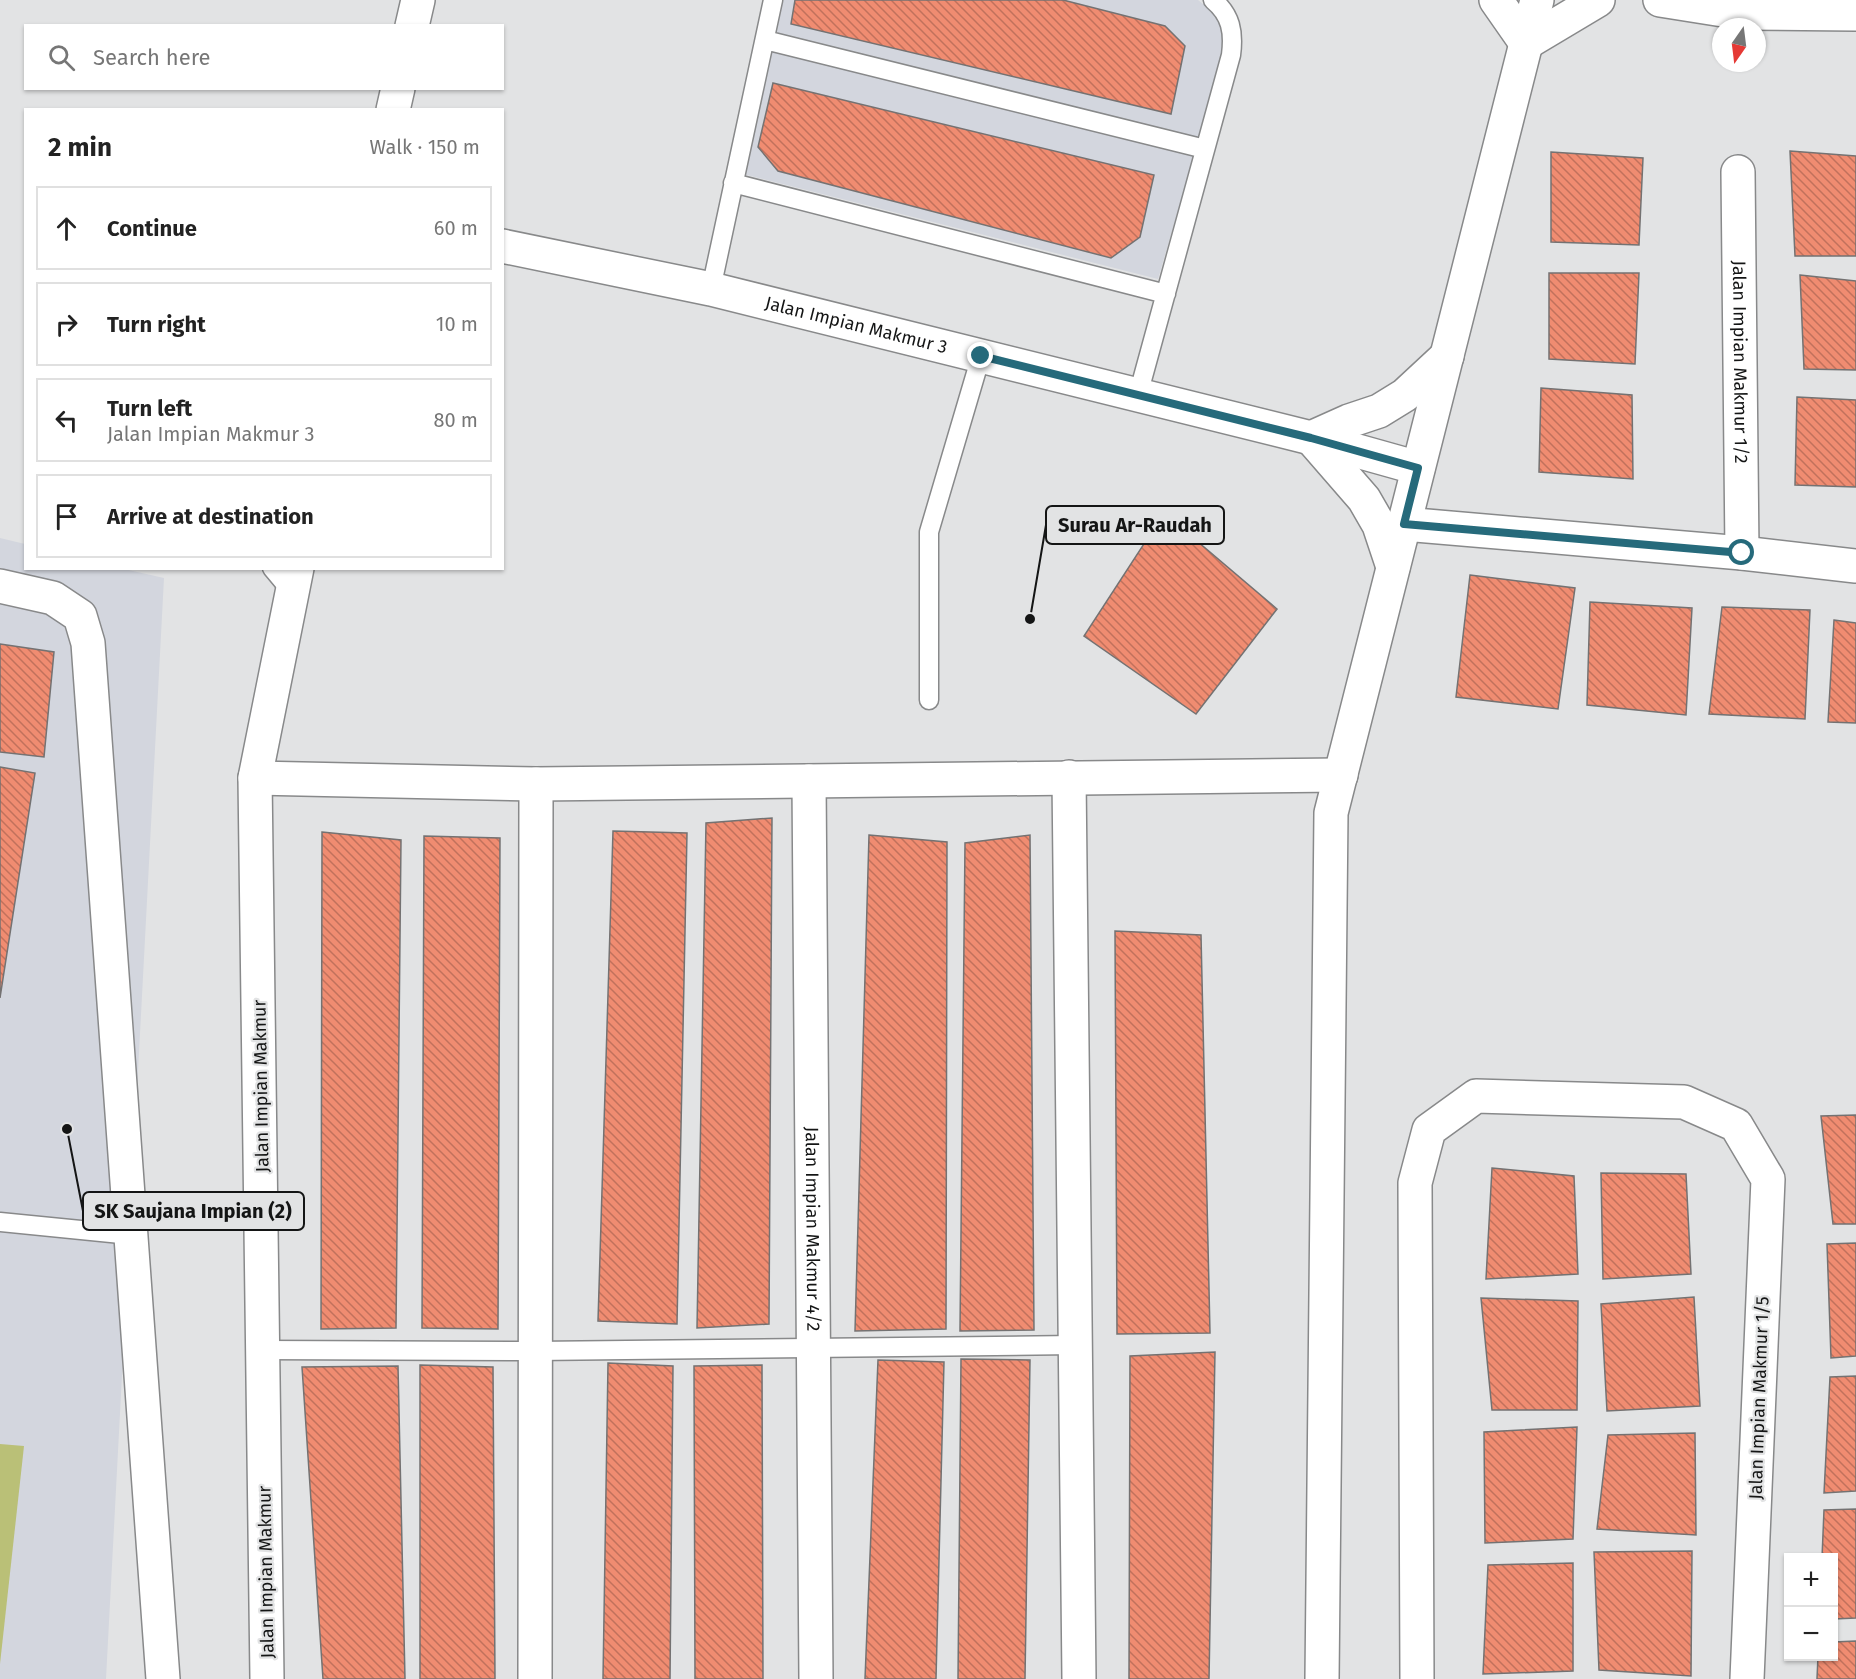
<!DOCTYPE html>
<html lang="en">
<head>
<meta charset="utf-8">
<style>
	:root { --surface:#fff; --page:#f6f6f6; --text:#222; --muted:#767676; --line:#e0e0e0 }
	body { margin:0; font-family:"Fira Sans",sans-serif; background:var(--page); color:var(--text) }
	.controls { position:absolute; right:18px; bottom:18px; display:grid; overflow:hidden; border-radius:0px; box-shadow:0 2px 4px #0004 }
	.controls button { width:54px; height:54px; display:grid; place-items:center; padding:0; border:0; border-bottom:2px solid var(--line); background:var(--surface); color:var(--text); font:30px sans-serif }
	.compass { position:absolute; left:1712px; top:18px; width:54px; height:54px; border-radius:50%; background:var(--surface); box-shadow:0 2px 4px #0004; rotate:194deg }
	.stop { position:absolute; width:18px; height:18px; margin:-14px; border:4px solid #266a7b; border-radius:50%; background:#fff }
	.stop.end { background:#266a7b; border-color:#fff; box-shadow:0 2px 6px #0008 }
	.list { margin:0; padding:0; list-style:none }
	h2 { display:flex; justify-content:space-between; align-items:center; height:78px; margin:0; padding:0 24px; font-size:26px }
	h2 small { font-size:20px; font-weight:400; color:var(--muted) }
	.list li { display:grid; grid-template-columns:39px 1fr auto; gap:18px; align-items:center; box-sizing:border-box; height:84px; margin:0 12px 12px; padding:0 12px; border:2px solid var(--line); border-radius:0px }
	.list b { display:block; font-size:22px; white-space:nowrap }
	.list p { margin:0; font-size:20px; white-space:nowrap; color:var(--muted) }
	.list em { font-size:20px; font-style:normal; color:var(--muted) }
	.icon { flex:none; width:33px; height:33px; fill:none; stroke:currentColor; stroke-width:2; stroke-linecap:round; stroke-linejoin:round }
	.map { position:relative; flex:none; width:1856px; height:1679px; overflow:hidden }
	.search { position:absolute; background:var(--surface); box-shadow:0 2px 4px #0004; left:24px; top:24px; width:480px; height:66px; display:flex; align-items:center; gap:15px; box-sizing:border-box; padding:0 21px; border-radius:0px; color:var(--muted); font-size:22px }
	.panel { position:absolute; background:var(--surface); box-shadow:0 2px 4px #0004; left:24px; top:108px; width:480px; height:462px; border-radius:0px }
	.map>svg:first-child { display:block }
</style>
</head>
<body>
<div class="map">
<svg width="1856" height="1679" viewBox="0 0 1856 1679">
	<defs>
		<pattern id="building-back-hatch" width="6" height="6" patternUnits="userSpaceOnUse" patternTransform="scale(1.5)"><rect width="6" height="6" fill="#f08c71"/><path d="M-1 5l2 2M0 0l6 6M5-1l2 2" fill="none" stroke="#c1715c"/></pattern>
	</defs>
	<rect width="100%" height="100%" fill="#e2e3e4"/>
	<path fill="#d3d6de" d="M 783,0 L 1198,0 L 1219,17 L 1224,37 L 1220,66 L 1158,279 L 743,174 Z
		M 0,538 L 25,544 L 26,568 L 124,569 L 164,578 L 106,1679 L 0,1679 Z"/>
	<path fill="#bac077" d="M 0,1444 L 24,1446 L 0,1664 Z"/>
	<path fill="url(#building-back-hatch)" stroke="#747272" stroke-width="1.5" d="M 795,0 L 1063,0 L 1165,26 L 1185,46 L 1171,114 L 791,24 Z
		M 773,83 L 1154,175 L 1140,237 L 1111,258 L 778,171 L 758,147 Z
		M 1790,151 L 1856,156 L 1856,256 L 1795,256 Z
		M 1551,152 L 1643,158 L 1639,245 L 1551,242 Z
		M 1549,273 L 1639,273 L 1635,364 L 1549,359 Z
		M 1800,275 L 1856,281 L 1856,370 L 1804,369 Z
		M 1541,388 L 1632,395 L 1633,479 L 1539,472 Z
		M 1797,397 L 1856,400 L 1856,487 L 1795,485 Z
		M 1164,513 L 1277,609 L 1196,714 L 1084,636 Z
		M 1470,575 L 1575,588 L 1558,709 L 1456,697 Z
		M 1590,602 L 1692,608 L 1686,715 L 1587,705 Z
		M 1722,607 L 1810,610 L 1805,719 L 1709,714 Z
		M 1834,620 L 1856,623 L 1856,723 L 1828,722 Z
		M 0,644 L 54,652 L 44,757 L 0,752 Z
		M 0,767 L 35,773 L 0,998 Z
		M 772,818 L 769,1324 L 697,1328 L 706,823 Z
		M 613,831 L 687,833 L 677,1324 L 598,1321 Z
		M 322,832 L 401,840 L 396,1328 L 321,1329 Z
		M 869,835 L 947,842 L 946,1329 L 855,1331 Z
		M 1030,835 L 1034,1330 L 960,1331 L 965,843 Z
		M 424,836 L 500,838 L 498,1329 L 422,1328 Z
		M 1115,931 L 1201,935 L 1210,1333 L 1117,1334 Z
		M 1856,1115 L 1856,1224 L 1833,1224 L 1821,1116 Z
		M 1492,1168 L 1574,1176 L 1578,1274 L 1486,1279 Z
		M 1601,1173 L 1686,1174 L 1691,1274 L 1603,1279 Z
		M 1856,1243 L 1856,1356 L 1831,1358 L 1827,1244 Z
		M 1694,1297 L 1700,1406 L 1607,1411 L 1601,1304 Z
		M 1481,1298 L 1578,1301 L 1577,1410 L 1492,1410 Z
		M 1215,1352 L 1209,1679 L 1129,1679 L 1130,1356 Z
		M 961,1359 L 1030,1360 L 1025,1679 L 958,1679 Z
		M 878,1360 L 944,1362 L 936,1679 L 865,1679 Z
		M 608,1363 L 673,1366 L 670,1679 L 603,1679 Z
		M 420,1365 L 493,1367 L 495,1679 L 420,1679 Z
		M 762,1365 L 763,1679 L 695,1679 L 694,1366 Z
		M 398,1366 L 405,1679 L 323,1679 L 302,1367 Z
		M 1856,1376 L 1856,1491 L 1824,1493 L 1830,1377 Z
		M 1577,1427 L 1573,1539 L 1485,1543 L 1484,1432 Z
		M 1695,1433 L 1696,1535 L 1597,1529 L 1608,1435 Z
		M 1856,1509 L 1856,1618 L 1834,1619 L 1834,1558 L 1822,1558 L 1824,1510 Z
		M 1692,1551 L 1691,1676 L 1599,1670 L 1594,1552 Z
		M 1573,1563 L 1573,1671 L 1483,1674 L 1488,1565 Z
		M 1856,1641 L 1856,1679 L 1817,1679 L 1818,1656 L 1834,1656 L 1834,1642 Z"/>
	<g fill="none" stroke-linecap="round" stroke-linejoin="round">
		<defs>
			<path id="lane" d="M 765,40 L 1205,149
				M 733,183 L 1166,294
				M 711,289 L 773,0
				M 1138,395 L 1231,55 C 1234,32 1231,15 1213,0
				M 272,568 L 292,592
				M 929,700 L 929,532 L 981,356
				M 0,1222 L 131,1235
				M 262,1350 L 535,1351 L 1075,1345"/>
			<g id="street">
				<path d="M 412,26 L 418,0"/>
				<path d="M 393,110 L 398,88"/>
				<path id="s1" d="M 1738,172 L 1742,553"/>
				<path id="s2" d="M 502,246 L 711,289 L 1311,438 L 1418,468"/>
				<path d="M 1404,524 L 1742,553 L 1856,566"/>
				<path d="M 1393,567 L 1379,525 L 1364,499 L 1311,438 L 1349,421 L 1379,411 L 1405,395 L 1447,356"/>
				<path d="M 0,586 L 53,598 L 80,616 L 88,643 L 163,1679"/>
				<path d="M 1069,777 L 1079,1679"/>
				<path d="M 255,778 L 536,784 L 1341,775"/>
				<path id="s3" d="M 809,781 L 816,1679"/>
				<path d="M 267,1679 L 255,778 L 297,568"/>
				<path d="M 535,1679 L 536,784"/>
				<path d="M 1322,1679 L 1331,813 L 1537,0"/>
				<path d="M 1417,1679 L 1415,1183 L 1429,1130 L 1476,1096 L 1684,1102 L 1736,1125 L 1768,1179 L 1747,1679"/>
			</g>
			<path id="secondary" d="M 1496,0 L 1526,43 L 1598,0
				M 1660,0 L 1742,13 L 1856,14"/>
		</defs>
		<use href="#lane" stroke="#88898a" stroke-width="21"/>
		<use href="#street" stroke="#88898a" stroke-width="36"/>
		<use href="#secondary" stroke="#88898a" stroke-width="36"/>
		<use href="#lane" stroke="#fff" stroke-width="18"/>
		<use href="#street" stroke="#fff" stroke-width="33"/>
		<use href="#secondary" stroke="#fff" stroke-width="33"/>
	</g>
	<g fill="none" stroke-linecap="round" stroke-linejoin="round">
		<path stroke="#266a7b" stroke-width="8" d="M 981,356 L 1311,438 L 1418,468 L 1404,524 L 1742,553"/>
	</g>
	<g text-anchor="middle" dominant-baseline="central" stroke-width="4.5" stroke-linejoin="round" paint-order="stroke">
		<g font-size="18" fill="#141515" stroke="#e2e3e4">
			<text stroke="none"><textPath href="#s2" startOffset="363">Jalan Impian Makmur 3</textPath></text>
			<text stroke="none"><textPath href="#s1" startOffset="190">Jalan Impian Makmur 1/2</textPath></text>
			<text transform="translate(261 1086) rotate(-91)">Jalan Impian Makmur</text>
			<text stroke="none"><textPath href="#s3" startOffset="448">Jalan Impian Makmur 4/2</textPath></text>
			<text transform="translate(1759 1398) rotate(-88)">Jalan Impian Makmur 1/5</text>
			<text transform="translate(266 1572) rotate(-91)">Jalan Impian Makmur</text>
		</g>
	</g>
	<path fill="none" stroke="#141515" stroke-width="2" d="M1030 619L1046 525M67 1129L83 1211"/>
	<g fill="#141515" stroke="#e2e3e4" stroke-width="2">
		<circle cx="1030" cy="619" r="6"/>
		<circle cx="67" cy="1129" r="6"/>
	</g>
	<g fill="#e2e3e4" stroke="#141515" stroke-width="2">
		<rect x="1046" y="506" width="178" height="38" rx="6"/>
		<rect x="83" y="1192" width="221" height="38" rx="6"/>
	</g>
	<g font-size="20" text-anchor="middle" font-weight="bold" fill="#141515">
		<text x="1135" y="532">Surau Ar-Raudah</text>
		<text x="193" y="1218">SK Saujana Impian (2)</text>
	</g>
</svg>
<div class="controls">
<button>+</button>
<button>−</button>
</div>
<svg class="compass" viewBox="-18 -18 36 36"><path d="M0-13l5 13h-10z" fill="#e53935"/><path d="M0 13l5-13h-10z" fill="#767676"/></svg>
<div class="stop" style="left:1742px;top:553px"></div>
<div class="stop end" style="left:981px;top:356px"></div>
<div class="search"><svg class="icon" aria-label="search" viewBox="0 0 24 24"><circle cx="10" cy="10" r="6"/><path d="M15 15l6 6"/></svg>Search here</div>
<section class="panel">
<h2>2 min<small>Walk · 150 m</small></h2>
<ul class="list">
<li><svg class="icon" aria-label="ahead" viewBox="0 0 24 24"><path d="M12 20V5M6 11l6-6 6 6"/></svg><div><b>Continue</b></div><em>60 m</em></li>
<li><svg class="icon" aria-label="right" viewBox="0 0 24 24"><path d="M7 20v-9h11M14 6l5 5-5 5"/></svg><div><b>Turn right</b></div><em>10 m</em></li>
<li><svg class="icon" aria-label="left" viewBox="0 0 24 24"><path d="M17 20v-9H6M10 6l-5 5 5 5"/></svg><div><b>Turn left</b><p>Jalan Impian Makmur 3</p></div><em>80 m</em></li>
<li><svg class="icon" aria-label="arrive" viewBox="0 0 24 24"><path d="M6 21V4h12l-3 4 3 4H6"/></svg><div><b>Arrive at destination</b></div></li>
</ul>
</section>
</div>
</body>
</html>
